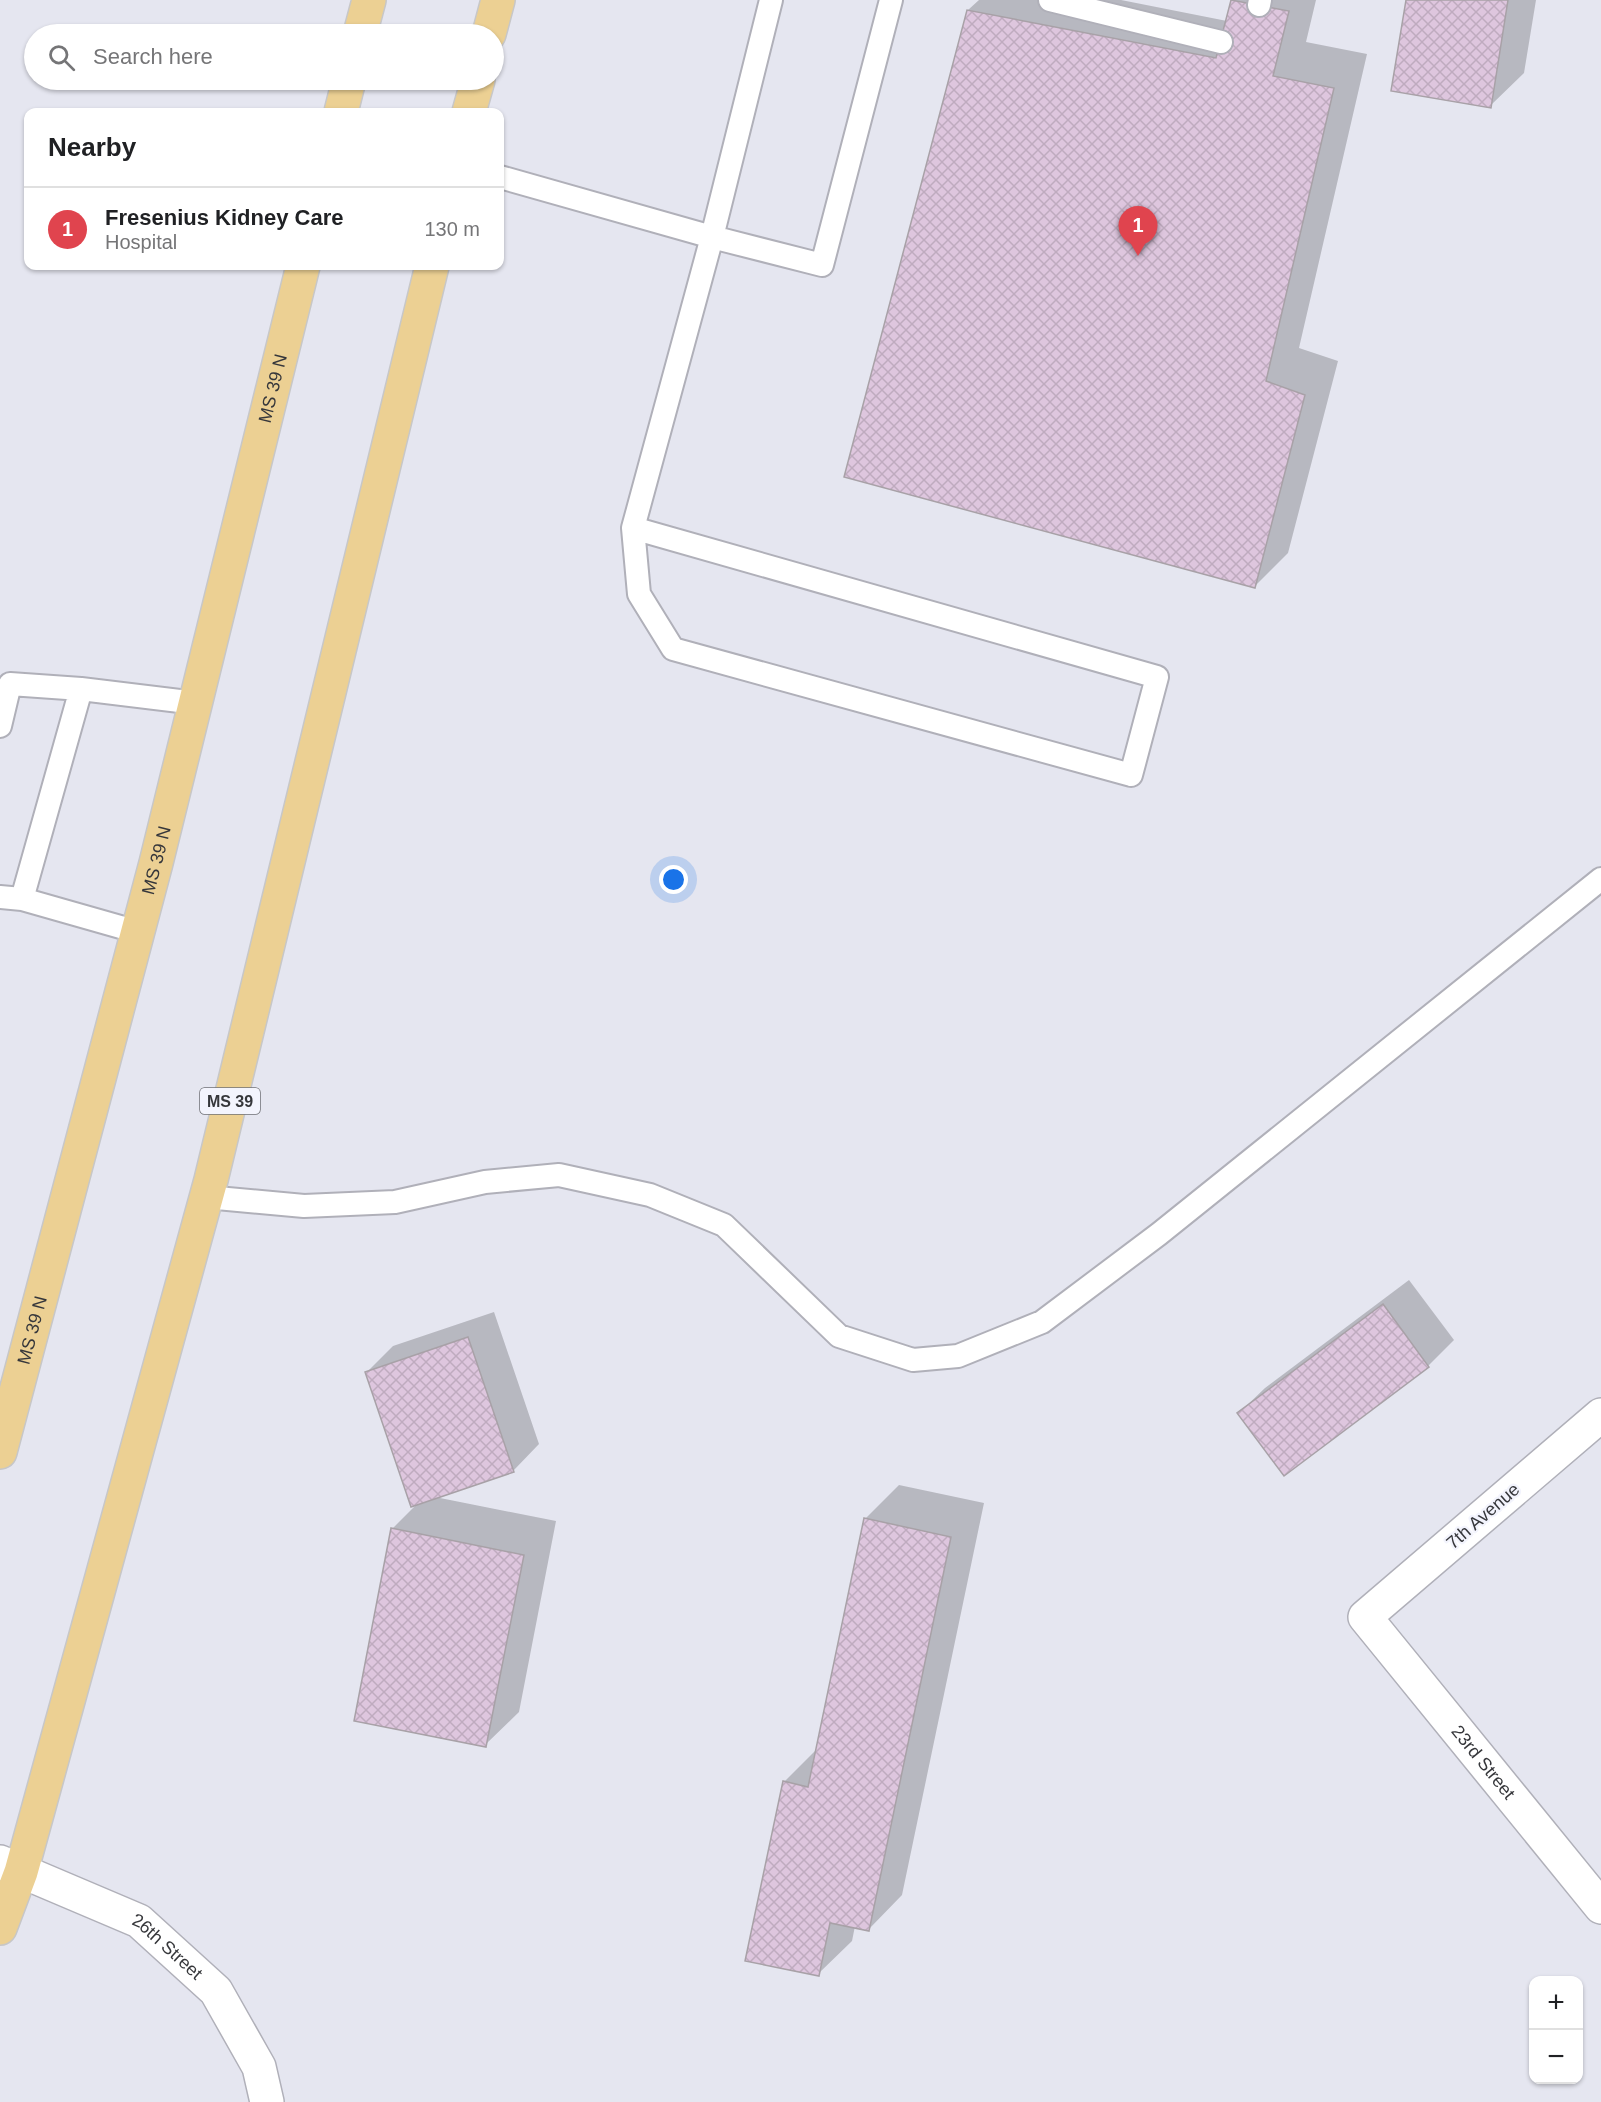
<!DOCTYPE html>
<html lang="en">
<head>
<meta charset="utf-8">
<style>
	:root { --surface:#fff; --page:#f6f6f6; --text:#202124; --muted:#757577; --line:#e0e0e0; --accent:#0f766e }
	body { margin:0; font-family:Helvetica,sans-serif; background:var(--page); color:var(--text) }
	.controls { position:absolute; right:18px; bottom:18px; display:grid; overflow:hidden; border-radius:12px; box-shadow:0 2px 4px #0004 }
	.controls button { width:54px; height:54px; display:grid; place-items:center; padding:0; border:0; border-bottom:2px solid var(--line); background:var(--surface); color:var(--text); font:30px sans-serif }
	.you { position:absolute; left:674px; top:880px; width:21px; height:21px; margin:-15px; border:4px solid #fff; border-radius:50%; background:#1a73e8; box-shadow:0 0 0 9px #1a73e833 }
	.badge { display:grid; place-items:center; width:39px; height:39px; border-radius:50%; background:var(--accent); color:#fff; font-size:20px; font-weight:700 }
	.pin { position:absolute; translate:-50% -50px; filter:drop-shadow(0 2px 3px #0008) }
	.pin::after { content:''; position:absolute; top:32px; width:21px; height:18px; background:inherit; clip-path:polygon(0 0,100% 0,50% 100%) }
	.list { margin:0; padding:0; list-style:none }
	h2 { display:flex; justify-content:space-between; align-items:center; height:78px; margin:0; padding:0 24px; font-size:26px }
	h2 small { font-size:20px; font-weight:400; color:var(--muted) }
	.list li { display:grid; grid-template-columns:39px 1fr auto; gap:18px; align-items:center; box-sizing:border-box; height:84px; padding:0 24px; border-top:2px solid var(--line) }
	.list b { display:block; font-size:22px; white-space:nowrap }
	.list p { margin:0; font-size:20px; white-space:nowrap; color:var(--muted) }
	.list em { font-size:20px; font-style:normal; color:var(--muted) }
	.icon { flex:none; width:33px; height:33px; fill:none; stroke:currentColor; stroke-width:2; stroke-linecap:round; stroke-linejoin:round }
	.map { position:relative; flex:none; width:1601px; height:2102px; overflow:hidden }
	.search { position:absolute; background:var(--surface); box-shadow:0 2px 4px #0004; left:24px; top:24px; width:480px; height:66px; display:flex; align-items:center; gap:15px; box-sizing:border-box; padding:0 21px; border-radius:33px; color:var(--muted); font-size:22px }
	.panel { position:absolute; background:var(--surface); box-shadow:0 2px 4px #0004; left:24px; top:108px; width:480px; height:162px; border-radius:12px }
	.map>svg:first-child { display:block }
</style>
</head>
<body>
<div class="map">
<svg width="1601" height="2102" viewBox="0 0 1601 2102">
	<defs>
		<pattern id="building-cross-hatch" width="8" height="8" patternUnits="userSpaceOnUse" patternTransform="scale(1.5)"><rect width="8" height="8" fill="#dec6de"/><path d="M0 0l8 8M0 8l8-8" fill="none" stroke="#bfabbf"/></pattern>
	</defs>
	<rect width="100%" height="100%" fill="#e5e6f0"/>
	<path fill="#0003" d="M 979,0 L 1121,0 L 1227,21 L 1233,0 L 1316,0 L 1306,42 L 1367,54 L 1299,348 L 1338,361 L 1288,553 L 1255,586 L 968,10 Z
		M 1407,0 L 1536,0 L 1524,73 L 1490,106 Z
		M 1409,1280 L 1454,1340 L 1428,1366 L 1239,1413 L 1265,1388 Z
		M 494,1312 L 539,1444 L 514,1470 L 435,1497 L 556,1521 L 519,1712 L 485,1745 L 392,1529 L 419,1502 L 367,1372 L 393,1346 Z
		M 899,1485 L 984,1503 L 902,1895 L 869,1929 L 855,1926 L 852,1941 L 818,1974 L 784,1782 L 818,1748 L 865,1519 Z"/>
	<path fill="url(#building-cross-hatch)" stroke="#a8a1a7" stroke-width="1.5" d="M 1231,0 L 1289,11 L 1273,76 L 1334,88 L 1266,381 L 1305,395 L 1255,588 L 844,477 L 967,10 L 1216,58 Z
		M 1406,0 L 1508,0 L 1491,108 L 1391,91 Z
		M 1383,1304 L 1429,1367 L 1284,1476 L 1237,1413 Z
		M 468,1337 L 514,1472 L 411,1507 L 365,1372 Z
		M 864,1518 L 951,1537 L 869,1931 L 830,1923 L 819,1976 L 745,1961 L 783,1781 L 808,1787 Z
		M 391,1528 L 524,1555 L 486,1747 L 354,1721 Z"/>
	<g fill="none" stroke-linecap="round" stroke-linejoin="round">
		<defs>
			<path id="lane" d="M 1050,0 L 1221,42
				M 1259,5 L 1260,0
				M 500,177 L 712,237 L 822,265 L 891,0
				M 633,528 L 1157,677 L 1131,775 L 673,649 L 639,594 L 633,528 L 712,237 L 771,0
				M 0,726 L 10,684 L 81,689
				M 0,897 L 22,899 L 138,932
				M 22,899 L 81,689 L 196,703
				M 206,1197 L 304,1206 L 395,1202 L 485,1182 L 559,1175 L 650,1195 L 724,1225 L 839,1336 L 913,1360 L 958,1356 L 1042,1322 L 1159,1234 L 1601,879"/>
			<g id="street">
				<path id="s1" d="M 1601,1415 L 1365,1617 L 1601,1907"/>
				<path id="s2" d="M 0,1862 L 139,1921 L 216,1991 L 259,2067 L 267,2102"/>
			</g>
			<g id="primary">
				<path d="M 360,34 L 369,0"/>
				<path d="M 489,34 L 498,0"/>
				<path d="M 341,112 L 349,80"/>
				<path d="M 469,112 L 478,80"/>
				<path id="s3" d="M 0,1452 L 156,863 L 303,266"/>
				<path d="M 0,1928 L 21,1872 L 211,1180 L 432,266"/>
			</g>
		</defs>
		<use href="#lane" stroke="#b0b0b9" stroke-width="26"/>
		<use href="#street" stroke="#b0b0b9" stroke-width="36"/>
		<use href="#primary" stroke="#c7c7c8" stroke-width="36"/>
		<use href="#lane" stroke="#fff" stroke-width="22"/>
		<use href="#street" stroke="#fff" stroke-width="33"/>
		<use href="#primary" stroke="#ecd093" stroke-width="33"/>
	</g>
	<g text-anchor="middle" dominant-baseline="central" stroke-width="4.5" stroke-linejoin="round" paint-order="stroke">
		<rect fill="#f3f4fd" stroke="#6f7075" stroke-width="1.5" x="200" y="1088" width="60" height="26" rx="4.5"/>
		<g font-size="16" font-weight="bold" fill="#36373b">
			<text x="230" y="1101">MS 39</text>
		</g>
		<g font-size="18" fill="#36373b" stroke="#f3f4fd">
			<text stroke="none"><textPath href="#s3" startOffset="1098">MS 39 N</textPath></text>
			<text stroke="none"><textPath href="#s3" startOffset="612">MS 39 N</textPath></text>
			<text stroke="none"><textPath href="#s3" startOffset="126">MS 39 N</textPath></text>
			<text transform="translate(1483 1516) rotate(-41)">7th Avenue</text>
			<text stroke="none"><textPath href="#s1" startOffset="498">23rd Street</textPath></text>
			<text stroke="none"><textPath href="#s2" startOffset="189">26th Street</textPath></text>
		</g>
	</g>
</svg>
<div class="controls">
<button>+</button>
<button>−</button>
</div>
<div class="you"></div>
<div class="pin badge" style="left:1138px;top:256px;background:#e0444e">1</div>
<div class="search"><svg class="icon" aria-label="search" viewBox="0 0 24 24"><circle cx="10" cy="10" r="6"/><path d="M15 15l6 6"/></svg>Search here</div>
<section class="panel">
<h2>Nearby<small></small></h2>
<ul class="list">
<li><span class="badge" style="background:#e0444e">1</span><div><b>Fresenius Kidney Care</b><p>Hospital</p></div><em>130 m</em></li>
</ul>
</section>
</div>
</body>
</html>
